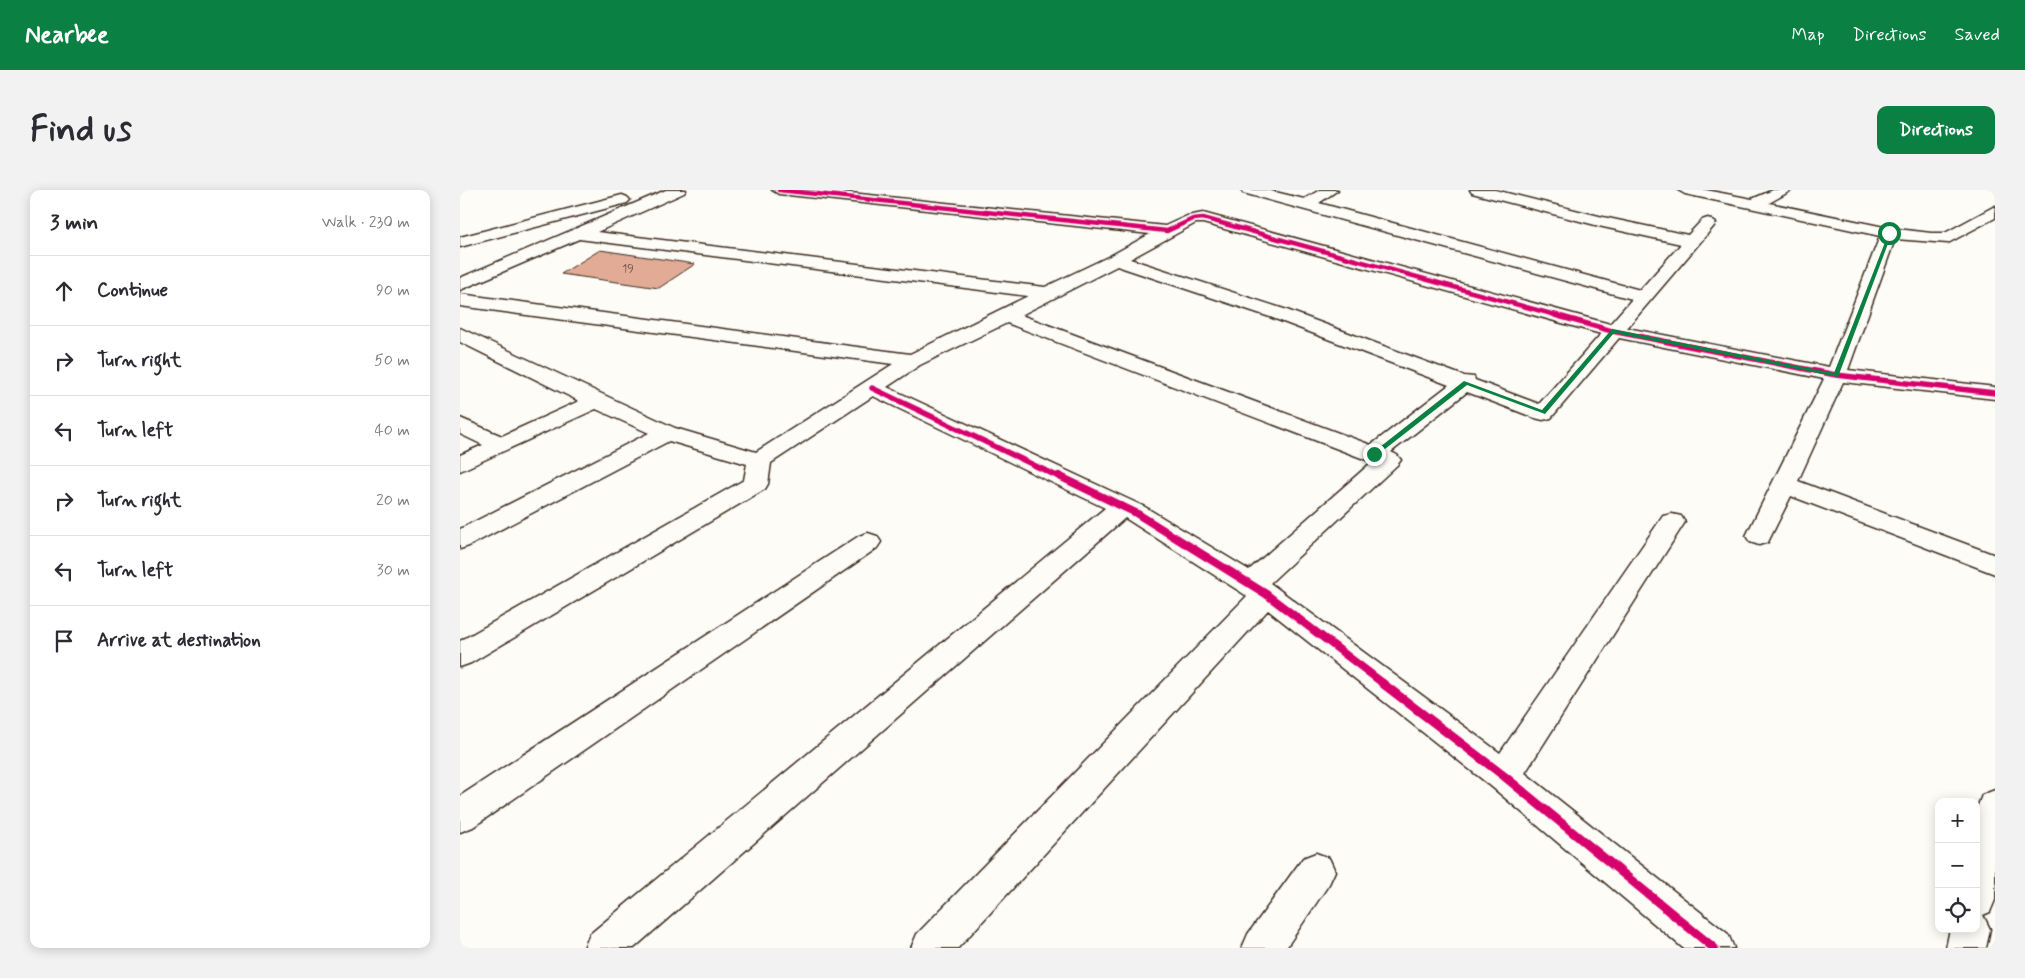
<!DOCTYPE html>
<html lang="en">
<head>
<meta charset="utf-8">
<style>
	:root { --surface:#fff; --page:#f2f2f3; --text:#2b2b33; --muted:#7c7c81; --line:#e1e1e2; --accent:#0b8043 }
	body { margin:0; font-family:Mynerve,sans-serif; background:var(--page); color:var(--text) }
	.controls { position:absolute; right:15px; bottom:15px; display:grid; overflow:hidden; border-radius:10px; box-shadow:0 2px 12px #0003 }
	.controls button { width:45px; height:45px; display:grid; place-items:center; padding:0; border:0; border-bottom:1px solid var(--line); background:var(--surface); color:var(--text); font:25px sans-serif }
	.stop { position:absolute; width:15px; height:15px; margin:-11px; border:4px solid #0b8043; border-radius:50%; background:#fff }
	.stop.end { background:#0b8043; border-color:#fff; box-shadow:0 1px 5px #0008 }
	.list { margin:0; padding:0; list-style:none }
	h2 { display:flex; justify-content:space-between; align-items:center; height:65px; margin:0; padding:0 20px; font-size:21px }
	h2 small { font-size:16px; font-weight:400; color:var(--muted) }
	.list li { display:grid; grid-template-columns:32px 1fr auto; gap:15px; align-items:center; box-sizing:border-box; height:70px; padding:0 20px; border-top:1px solid var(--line) }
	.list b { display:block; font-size:19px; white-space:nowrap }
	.list em { font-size:16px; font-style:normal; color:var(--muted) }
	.icon { flex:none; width:28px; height:28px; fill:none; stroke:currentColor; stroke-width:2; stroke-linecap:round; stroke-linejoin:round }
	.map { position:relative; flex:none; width:1535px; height:758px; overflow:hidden; border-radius:10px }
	header { display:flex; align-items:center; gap:30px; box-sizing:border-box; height:70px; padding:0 25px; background:var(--accent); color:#fff }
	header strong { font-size:24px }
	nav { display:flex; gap:28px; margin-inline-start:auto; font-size:18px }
	.intro { display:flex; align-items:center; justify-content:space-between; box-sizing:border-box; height:120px; padding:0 30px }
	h1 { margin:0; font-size:35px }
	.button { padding:12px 22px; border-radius:10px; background:var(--accent); color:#fff; font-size:18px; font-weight:700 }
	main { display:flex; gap:30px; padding:0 30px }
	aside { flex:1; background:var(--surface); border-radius:10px; box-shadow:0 2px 12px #0003 }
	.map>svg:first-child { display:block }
</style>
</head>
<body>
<header>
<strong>Nearbee</strong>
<nav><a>Map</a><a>Directions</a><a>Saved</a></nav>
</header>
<div class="intro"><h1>Find us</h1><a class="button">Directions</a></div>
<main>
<aside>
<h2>3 min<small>Walk · 230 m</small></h2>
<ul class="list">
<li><svg class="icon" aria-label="ahead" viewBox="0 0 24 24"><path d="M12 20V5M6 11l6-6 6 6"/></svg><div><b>Continue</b></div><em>90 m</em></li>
<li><svg class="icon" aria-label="right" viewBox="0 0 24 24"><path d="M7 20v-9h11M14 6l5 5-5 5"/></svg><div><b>Turn right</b></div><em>50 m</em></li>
<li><svg class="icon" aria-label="left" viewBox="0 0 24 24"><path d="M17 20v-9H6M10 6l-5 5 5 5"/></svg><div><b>Turn left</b></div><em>40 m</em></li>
<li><svg class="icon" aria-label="right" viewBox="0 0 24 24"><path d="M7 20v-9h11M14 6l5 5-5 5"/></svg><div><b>Turn right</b></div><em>20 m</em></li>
<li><svg class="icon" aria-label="left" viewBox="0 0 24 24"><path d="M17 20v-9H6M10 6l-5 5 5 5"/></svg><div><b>Turn left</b></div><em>30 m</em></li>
<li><svg class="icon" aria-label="arrive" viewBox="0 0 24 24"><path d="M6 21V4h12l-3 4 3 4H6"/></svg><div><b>Arrive at destination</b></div></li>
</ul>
</aside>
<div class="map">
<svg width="1535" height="758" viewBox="0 0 1535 758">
	<rect width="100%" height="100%" fill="#fdfcf7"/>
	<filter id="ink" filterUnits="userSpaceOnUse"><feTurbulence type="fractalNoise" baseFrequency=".02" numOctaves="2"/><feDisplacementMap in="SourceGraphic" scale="10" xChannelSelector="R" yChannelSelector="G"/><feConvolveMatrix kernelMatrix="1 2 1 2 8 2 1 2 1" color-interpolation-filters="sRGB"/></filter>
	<g filter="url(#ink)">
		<path fill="#e1ab96" stroke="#3b2a1e" d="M 140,60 L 235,74 L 199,98 L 101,84 Z"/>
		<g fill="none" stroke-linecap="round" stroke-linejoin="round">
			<defs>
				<path id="minor" d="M 206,0 L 226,0 L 224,3 L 137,42 L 585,97 L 650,66 L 690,44 L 319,4 L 312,0 L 362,0 L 705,36 L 727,26 L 743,23 L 1150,134 L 1172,109 L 783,3 L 781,0 L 807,0 L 844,9 L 860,0 L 878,0 L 859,13 L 1180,100 L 1221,54 L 1143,37 L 1012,3 L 1010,0 L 1035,0 L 1143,27 L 1228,45 L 1242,30 L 1248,28 L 1256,33 L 1254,36 L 1167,138 L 1369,177 L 1420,46 L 1225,4 L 1218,0 L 1246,0 L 1292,9 L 1313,0 L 1332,0 L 1309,13 L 1429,38 L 1471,43 L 1485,43 L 1535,16 L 1535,28 L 1488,53 L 1435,49 L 1388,180 L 1535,197 L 1535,209 L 1383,192 L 1338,291 L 1535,365 L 1535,384 L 1331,306 L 1308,352 L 1299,355 L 1290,352 L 1286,346 L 1364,189 L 1159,148 L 1091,228 L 1083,230 L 1075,228 L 1007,202 L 931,262 L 937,265 L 941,270 L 937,275 L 810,393 L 1040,563 L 1203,326 L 1212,324 L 1221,326 L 1225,332 L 1065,583 L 1268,744 L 1274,758 L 1223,758 L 1032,597 L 808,420 L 498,758 L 451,758 L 457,744 L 787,406 L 665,328 L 174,758 L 124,758 L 130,744 L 645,318 L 413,206 L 311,273 L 308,294 L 305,299 L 11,473 L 0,477 L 0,451 L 284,290 L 287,274 L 209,251 L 9,356 L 0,359 L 0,339 L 189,243 L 136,219 L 0,281 L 0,265 L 23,255 L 0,244 L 0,228 L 42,246 L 119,211 L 0,152 L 0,138 L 215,238 L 296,262 L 433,174 L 0,116 L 0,104 L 450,164 L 568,106 L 119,49 L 0,100 L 0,88 ZM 736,33 L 743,33 L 1141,144 L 1079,214 L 1015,190 L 1014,187 L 1004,186 L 824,119 L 670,69 ZM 657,76 L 810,127 L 989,195 L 911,255 L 561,125 ZM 547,133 L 912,272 L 789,380 L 685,317 L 427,197 L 460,175 Z
					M 162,5 L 167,7 L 170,10 L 167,13 L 0,57 L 0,47 Z
					M 408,343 L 417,346 L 421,352 L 417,358 L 13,637 L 0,642 L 0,606 L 399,346 Z
					M 1535,600 L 1535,710 L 1530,722 L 1523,725 L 1530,739 L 1526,758 L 1486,758 L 1490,739 L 1516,739 L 1516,621 L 1522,605 Z
					M 856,663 L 869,668 L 875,681 L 869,694 L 826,758 L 782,758 L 788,744 L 843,668 Z"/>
			</defs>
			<use href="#minor" stroke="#3b2a1e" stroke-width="3"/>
			<use href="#minor" fill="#fdfcf7" fill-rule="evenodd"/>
			<defs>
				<path id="cycleway-far3" d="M 319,0 L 707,41 L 733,29 L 743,28 L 1099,126"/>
				<path id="cycleway-far2" d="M 1095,125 L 1152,141 L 1376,185 L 1535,203
					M 412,198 L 601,288"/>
				<path id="cycleway-far1" d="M 599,286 L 676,323 L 806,404 L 924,494"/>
				<path id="cycleway" d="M 922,493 L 1044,586 L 1254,758"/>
			</defs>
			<use href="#cycleway-far3" stroke="#fdfcf7" stroke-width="6"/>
			<use href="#cycleway-far2" stroke="#fdfcf7" stroke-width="8"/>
			<use href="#cycleway-far1" stroke="#fdfcf7" stroke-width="11"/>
			<use href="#cycleway" stroke="#fdfcf7" stroke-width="12"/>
			<use href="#cycleway-far3" stroke="#d6006c" stroke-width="4.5"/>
			<use href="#cycleway-far2" stroke="#d6006c" stroke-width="5.5"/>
			<use href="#cycleway-far1" stroke="#d6006c" stroke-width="8"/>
			<use href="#cycleway" stroke="#d6006c" stroke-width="9"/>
		</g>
	</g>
	<path fill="#0b8043" d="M 1429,42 L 1432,43 L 1378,187 L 1154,143 L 1085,224 L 1007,195 L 916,266 L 911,264 L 1004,191 L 1082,220 L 1152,139 L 1374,183 Z"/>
	<g text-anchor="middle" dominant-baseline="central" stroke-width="5" stroke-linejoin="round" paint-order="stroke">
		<g font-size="11" fill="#644a3c">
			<text x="168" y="79">19</text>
		</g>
	</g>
</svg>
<div class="controls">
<button>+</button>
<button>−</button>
<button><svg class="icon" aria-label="locate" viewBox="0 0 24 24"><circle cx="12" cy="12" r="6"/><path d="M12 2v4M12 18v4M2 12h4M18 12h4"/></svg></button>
</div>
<div class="stop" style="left:1429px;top:43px"></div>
<div class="stop end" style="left:914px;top:264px"></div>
</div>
</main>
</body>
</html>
